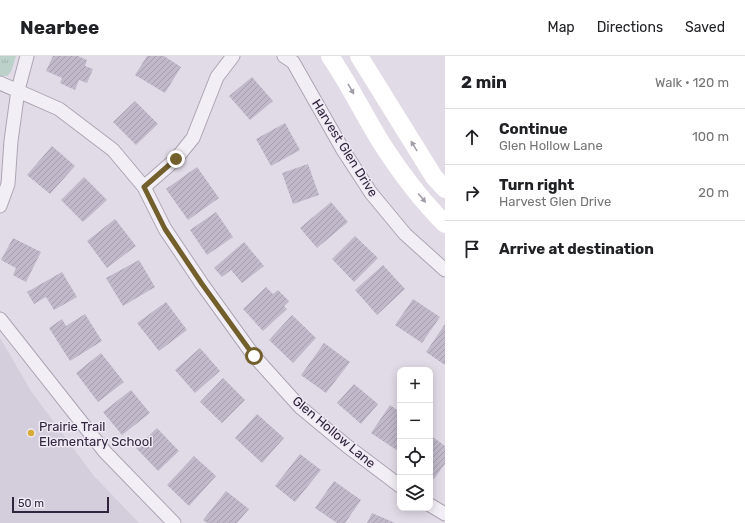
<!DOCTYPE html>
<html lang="en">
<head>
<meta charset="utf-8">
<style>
	:root { --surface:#fff; --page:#f6f6f6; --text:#202124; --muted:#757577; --line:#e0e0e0 }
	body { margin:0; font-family:Rubik,sans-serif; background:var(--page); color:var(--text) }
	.controls { position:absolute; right:12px; bottom:12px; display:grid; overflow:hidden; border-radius:8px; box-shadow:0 2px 10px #0003 }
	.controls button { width:36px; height:36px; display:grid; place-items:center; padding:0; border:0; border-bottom:1px solid var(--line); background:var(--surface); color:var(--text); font:20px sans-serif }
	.scale { position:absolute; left:12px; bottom:10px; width:97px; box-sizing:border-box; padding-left:4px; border:2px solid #31243d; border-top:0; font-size:11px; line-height:14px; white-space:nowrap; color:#31243d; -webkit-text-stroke:3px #efeaf4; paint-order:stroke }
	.stop { position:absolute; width:12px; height:12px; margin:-9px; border:3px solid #725f2c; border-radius:50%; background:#fff }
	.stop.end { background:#725f2c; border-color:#fff; box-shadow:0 1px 4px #0008 }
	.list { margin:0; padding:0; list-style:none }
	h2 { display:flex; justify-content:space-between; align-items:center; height:52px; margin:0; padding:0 16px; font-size:17px }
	h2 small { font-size:13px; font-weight:400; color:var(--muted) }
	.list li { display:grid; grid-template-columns:26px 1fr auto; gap:12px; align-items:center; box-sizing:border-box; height:56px; padding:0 16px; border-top:1px solid var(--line) }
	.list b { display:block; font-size:15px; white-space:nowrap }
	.list p { margin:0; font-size:13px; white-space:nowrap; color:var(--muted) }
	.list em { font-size:13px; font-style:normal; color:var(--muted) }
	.icon { flex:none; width:22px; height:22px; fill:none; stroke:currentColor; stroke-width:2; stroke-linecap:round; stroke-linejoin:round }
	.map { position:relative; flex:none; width:445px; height:467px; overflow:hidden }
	header { display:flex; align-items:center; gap:24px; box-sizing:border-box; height:56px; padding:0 20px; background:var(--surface); border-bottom:1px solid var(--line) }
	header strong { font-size:19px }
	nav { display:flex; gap:22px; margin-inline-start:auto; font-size:14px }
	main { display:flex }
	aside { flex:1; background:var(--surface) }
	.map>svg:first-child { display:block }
</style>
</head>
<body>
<header>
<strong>Nearbee</strong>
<nav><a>Map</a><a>Directions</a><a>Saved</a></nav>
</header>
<main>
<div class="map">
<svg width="445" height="467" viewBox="0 0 445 467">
	<defs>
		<pattern id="grass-tufts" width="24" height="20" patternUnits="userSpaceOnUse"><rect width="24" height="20" fill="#bcd1c9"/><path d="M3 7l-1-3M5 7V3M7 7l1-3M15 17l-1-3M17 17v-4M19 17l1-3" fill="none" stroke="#a2b3ae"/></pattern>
		<pattern id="building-hatch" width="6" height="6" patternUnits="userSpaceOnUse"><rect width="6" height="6" fill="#c1b8ca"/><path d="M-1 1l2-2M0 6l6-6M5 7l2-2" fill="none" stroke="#a69eae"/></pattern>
	</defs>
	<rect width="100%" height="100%" fill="#e1dbe7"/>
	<path fill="#d4cddc" d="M 0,282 L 31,335 L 93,419 L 139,467 L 0,467 Z"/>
	<path fill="url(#grass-tufts)" d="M 0,0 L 16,0 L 11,16 L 7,20 L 0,20 Z"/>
	<path fill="url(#building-hatch)" d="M 53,0 L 78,0 L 87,4 L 85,10 L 93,13 L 87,27 L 79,24 L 75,34 L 60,27 L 62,22 L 46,15 Z
		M 147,0 L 164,0 L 181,11 L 165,37 L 135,19 Z
		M 252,21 L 273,45 L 250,64 L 229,40 Z
		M 135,45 L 158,68 L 136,89 L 113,66 Z
		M 285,67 L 300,94 L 271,110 L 256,83 Z
		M 52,90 L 75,110 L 50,138 L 27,119 Z
		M 308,108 L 319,139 L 293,148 L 282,117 Z
		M 197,111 L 219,142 L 188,164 L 166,133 Z
		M 84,121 L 107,144 L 83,166 L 61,144 Z
		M 331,146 L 348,166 L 317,192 L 300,172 Z
		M 216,156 L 233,181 L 207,199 L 190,174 Z
		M 115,163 L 136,190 L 107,212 L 87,185 Z
		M 355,180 L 378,202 L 354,226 L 332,203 Z
		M 13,182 L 41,196 L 26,226 L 13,219 L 16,212 L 1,204 Z
		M 244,186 L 264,210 L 242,227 L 231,214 L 222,221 L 214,212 Z
		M 139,204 L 155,231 L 123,250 L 106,222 Z
		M 383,209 L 405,233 L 377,259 L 355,234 Z
		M 62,216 L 77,241 L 54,254 L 46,241 L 34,248 L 27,236 Z
		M 266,231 L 273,238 L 278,234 L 289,245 L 284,250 L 287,253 L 263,275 L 243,253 Z
		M 413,243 L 440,261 L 422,287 L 395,269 Z
		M 166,246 L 187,274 L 159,295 L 137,267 Z
		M 85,258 L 102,285 L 70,305 L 49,272 L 62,263 L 66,270 Z
		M 292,259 L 316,282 L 293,307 L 269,284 Z
		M 445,268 L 445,309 L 426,296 Z
		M 324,287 L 350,306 L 326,337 L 301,319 Z
		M 200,292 L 220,315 L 195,337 L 175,314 Z
		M 101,297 L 124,326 L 98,346 L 76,317 Z
		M 223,322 L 245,344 L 222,367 L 200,346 Z
		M 354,328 L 378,348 L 361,368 L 337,347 Z
		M 131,334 L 150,357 L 122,379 L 103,356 Z
		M 390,349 L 400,356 L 400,391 L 398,395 L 371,377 Z
		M 257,358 L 284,382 L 262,407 L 235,382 Z
		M 157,372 L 179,395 L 158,415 L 136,392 Z
		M 430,379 L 445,390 L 445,408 L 434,423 L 430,421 Z
		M 300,398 L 321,414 L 295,446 L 275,430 Z
		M 194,400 L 216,420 L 189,450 L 167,429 Z
		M 334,425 L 361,444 L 345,467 L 337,467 L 315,452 Z
		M 226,435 L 249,453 L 237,467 L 207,467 L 203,464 Z
		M 372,457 L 395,467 L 367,467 Z"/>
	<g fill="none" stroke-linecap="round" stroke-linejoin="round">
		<defs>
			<path id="minor" d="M 284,0 L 293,6 L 343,94 L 371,137 L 405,178 L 445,214
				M 0,27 L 59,53 L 113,94 L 144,131 L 165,173 L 202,228 L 254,300 L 300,351 L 347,390 L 400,430
				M 144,131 L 176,103 L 193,82 L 217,21 L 233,0
				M 0,150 L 8,128 L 11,85 L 18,34 L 27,0
				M 0,263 L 105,396 L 174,467
				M 430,449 L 445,458"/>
		</defs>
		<use href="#minor" stroke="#aca4b4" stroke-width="15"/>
		<use href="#minor" stroke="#f2eef5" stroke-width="13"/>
		<path stroke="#fff" stroke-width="18" d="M 330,0 C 349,28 364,59 382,88 C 400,116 421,144 445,168
			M 359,0 L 434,121 L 445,133"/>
	</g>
	<defs><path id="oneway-solid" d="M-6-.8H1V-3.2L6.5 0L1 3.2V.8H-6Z"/></defs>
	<g fill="#a29ca8">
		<use href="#oneway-solid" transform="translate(351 33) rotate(60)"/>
		<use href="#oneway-solid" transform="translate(414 90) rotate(-122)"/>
		<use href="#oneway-solid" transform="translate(422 142) rotate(50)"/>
	</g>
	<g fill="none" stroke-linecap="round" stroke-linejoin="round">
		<path stroke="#725f2c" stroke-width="5" d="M 176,103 L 144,131 L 165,173 L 202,228 L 254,300"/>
	</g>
	<circle fill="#d6ab36" stroke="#efeaf4" stroke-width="1.5" cx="31" cy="377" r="4"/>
	<g text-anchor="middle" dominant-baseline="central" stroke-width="3" stroke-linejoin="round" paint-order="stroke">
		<g font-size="13" fill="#31243d" stroke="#efeaf4">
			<text transform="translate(345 92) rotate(58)">Harvest Glen Drive</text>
			<text transform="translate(334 376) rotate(40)">Glen Hollow Lane</text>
		</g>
		<g font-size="13" fill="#31243d" stroke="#efeaf4" text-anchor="start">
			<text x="39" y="370">Prairie Trail<tspan x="39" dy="15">Elementary School</tspan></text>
		</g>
	</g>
</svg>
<div class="controls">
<button>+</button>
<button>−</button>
<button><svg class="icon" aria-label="locate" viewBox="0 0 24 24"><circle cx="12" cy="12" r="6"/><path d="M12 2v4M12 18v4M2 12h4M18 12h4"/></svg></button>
<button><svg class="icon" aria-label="layers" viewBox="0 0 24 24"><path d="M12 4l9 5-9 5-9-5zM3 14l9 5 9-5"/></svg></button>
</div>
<div class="scale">50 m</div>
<div class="stop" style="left:254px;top:300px"></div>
<div class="stop end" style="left:176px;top:103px"></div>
</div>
<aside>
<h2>2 min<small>Walk · 120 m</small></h2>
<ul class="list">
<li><svg class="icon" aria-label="ahead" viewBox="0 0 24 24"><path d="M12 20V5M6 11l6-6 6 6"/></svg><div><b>Continue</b><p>Glen Hollow Lane</p></div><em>100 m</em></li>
<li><svg class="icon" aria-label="right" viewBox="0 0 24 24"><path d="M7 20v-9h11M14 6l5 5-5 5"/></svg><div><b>Turn right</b><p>Harvest Glen Drive</p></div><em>20 m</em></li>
<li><svg class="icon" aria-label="arrive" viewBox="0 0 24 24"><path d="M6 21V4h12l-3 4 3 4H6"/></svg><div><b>Arrive at destination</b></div></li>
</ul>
</aside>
</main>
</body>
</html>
